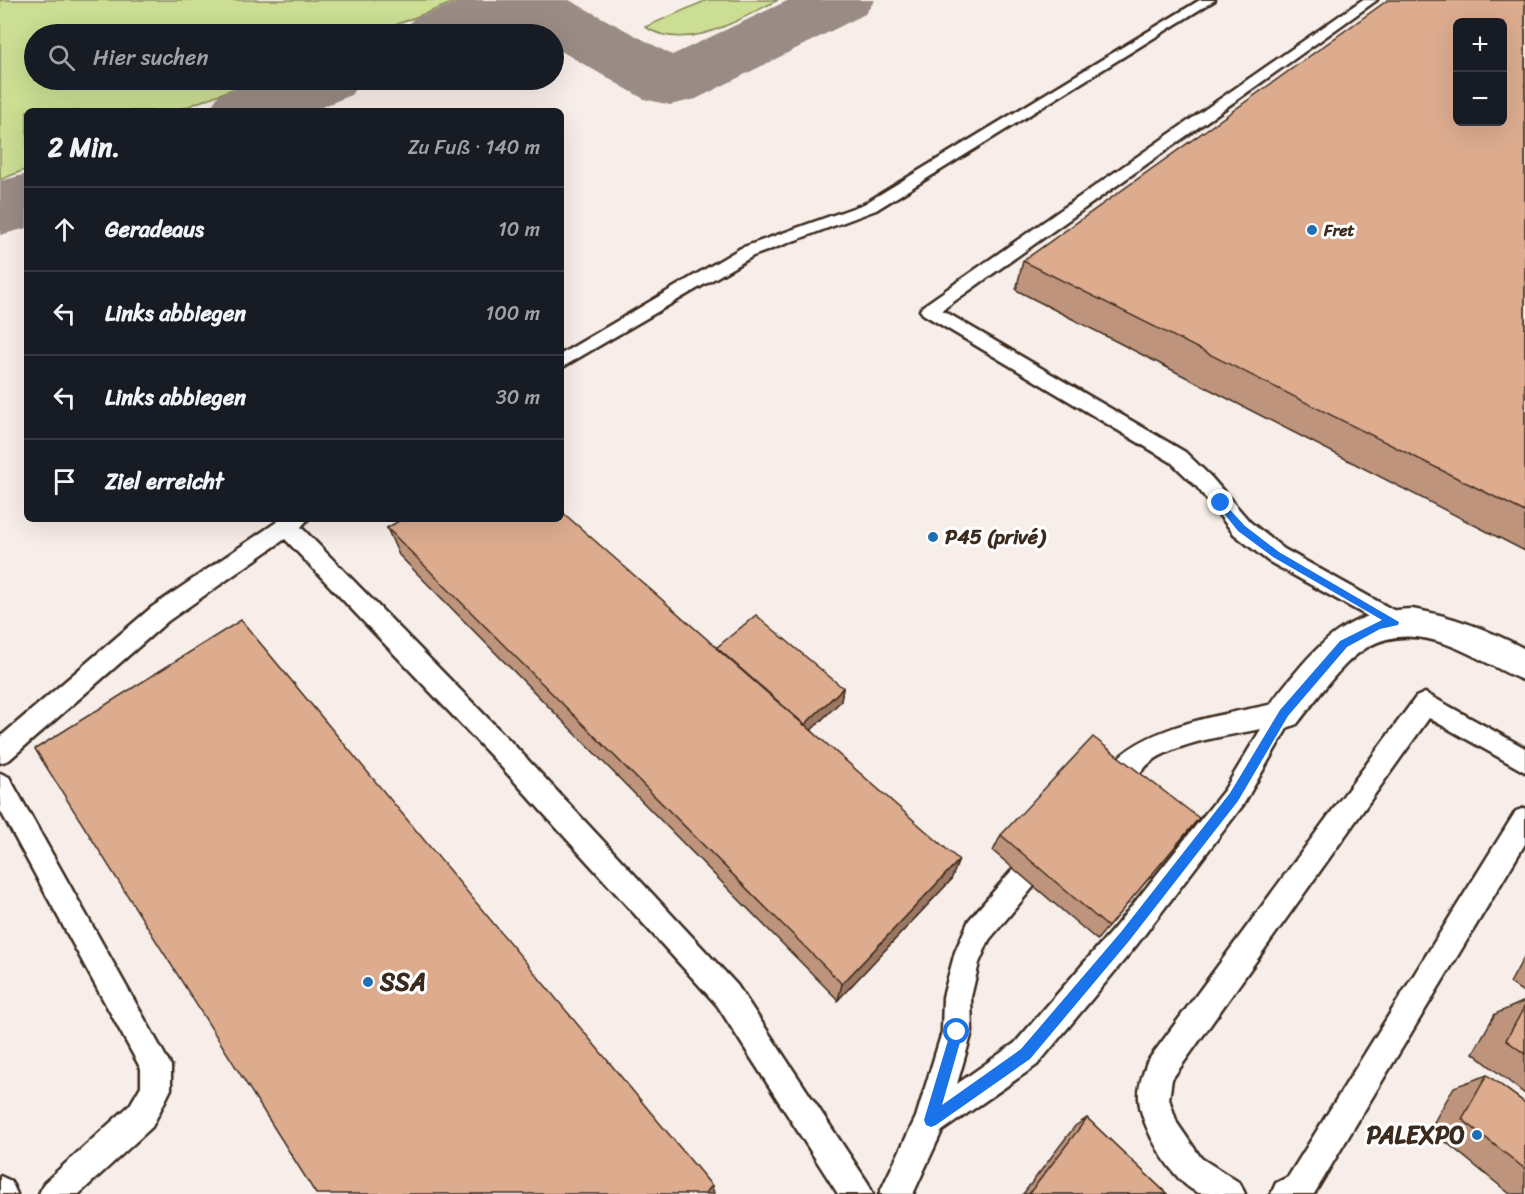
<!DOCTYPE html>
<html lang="de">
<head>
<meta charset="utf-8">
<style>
	:root { --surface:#171b24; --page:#242831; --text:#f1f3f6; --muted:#9ea1a6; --line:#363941 }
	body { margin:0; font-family:Sriracha,sans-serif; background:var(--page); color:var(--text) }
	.controls { position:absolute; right:18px; top:18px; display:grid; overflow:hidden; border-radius:9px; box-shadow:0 6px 24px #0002 }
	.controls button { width:54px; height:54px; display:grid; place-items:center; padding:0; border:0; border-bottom:2px solid var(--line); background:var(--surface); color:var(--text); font:30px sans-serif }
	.stop { position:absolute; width:18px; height:18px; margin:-14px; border:4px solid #1a73e8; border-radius:50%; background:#fff }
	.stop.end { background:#1a73e8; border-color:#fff; box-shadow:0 2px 6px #0008 }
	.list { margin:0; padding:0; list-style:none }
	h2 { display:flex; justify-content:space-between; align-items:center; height:78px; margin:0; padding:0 24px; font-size:26px }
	h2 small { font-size:20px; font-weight:400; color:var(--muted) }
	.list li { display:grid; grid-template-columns:39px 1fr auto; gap:18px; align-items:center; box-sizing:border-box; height:84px; padding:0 24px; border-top:2px solid var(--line) }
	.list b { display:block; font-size:22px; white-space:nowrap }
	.list em { font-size:20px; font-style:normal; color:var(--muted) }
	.icon { flex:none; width:33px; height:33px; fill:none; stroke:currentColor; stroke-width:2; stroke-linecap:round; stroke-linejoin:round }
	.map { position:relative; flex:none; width:1525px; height:1194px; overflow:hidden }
	.search { position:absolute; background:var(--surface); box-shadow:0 6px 24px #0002; left:24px; top:24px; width:540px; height:66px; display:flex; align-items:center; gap:15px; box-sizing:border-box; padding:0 21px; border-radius:33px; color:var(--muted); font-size:22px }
	.panel { position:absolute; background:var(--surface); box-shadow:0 6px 24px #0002; left:24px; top:108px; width:540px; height:414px; border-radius:9px }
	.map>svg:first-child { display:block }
</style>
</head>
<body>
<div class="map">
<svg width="1525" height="1194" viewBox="0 0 1525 1194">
	<rect width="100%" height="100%" fill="#f8eee9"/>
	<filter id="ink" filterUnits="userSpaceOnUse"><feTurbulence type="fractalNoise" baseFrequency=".0167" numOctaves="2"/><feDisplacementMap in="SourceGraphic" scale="12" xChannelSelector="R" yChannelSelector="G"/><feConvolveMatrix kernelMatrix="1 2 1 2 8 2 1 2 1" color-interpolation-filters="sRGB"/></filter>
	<g filter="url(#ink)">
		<path fill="#cbde93" stroke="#838458" stroke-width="1.5" d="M 0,0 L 460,0 L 372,34 L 34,34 L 34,80 L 256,80 L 176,111 L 27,111 L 27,169 L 0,180 Z
			M 707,0 L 778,0 C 738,19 688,54 645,27 Z"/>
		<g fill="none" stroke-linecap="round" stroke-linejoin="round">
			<path fill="#9a8c84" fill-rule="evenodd" d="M 463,0 L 569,0 L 672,55 L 789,0 L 875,0 L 865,14 L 696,99 L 670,105 L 644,99 L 554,47 L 554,34 L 532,34 L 517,26 L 496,34 L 402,34 L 413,19 Z
				M 260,80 L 361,80 L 351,95 L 312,111 L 208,111 L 219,95 Z
				M 27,174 L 27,228 L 0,235 L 0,181 Z"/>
			<defs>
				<path id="service" d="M 1200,0 L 1215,0 L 876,210 L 753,256 L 561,368 L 561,354 L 741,248 L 864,204 Z
					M 1362,0 L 1377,0 L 942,310 L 1185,452 L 1211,477 L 1250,522 L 1284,549 L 1402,615 L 1405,622 L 1402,629 L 1394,631 L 1268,561 L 1234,534 L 1197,487 L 1171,462 L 923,314 L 920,310 L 923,306 Z
					M 281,519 L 308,519 L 301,527 L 514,745 L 737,985 L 868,1183 L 873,1194 L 838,1194 L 717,1005 L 496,761 L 285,539 L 168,621 L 9,760 L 0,763 L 0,737 L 152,607 Z
					M 1425,693 L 1525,748 L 1525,772 L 1429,718 L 1172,1079 L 1169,1099 L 1177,1123 L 1201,1158 L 1240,1183 L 1245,1194 C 1232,1194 1211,1194 1199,1193 C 1173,1183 1140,1126 1139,1098 C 1138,1087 1143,1073 1147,1062 L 1416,697 Z
					M 1284,702 L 1293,705 L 1296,713 L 1243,805 L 1135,947 L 1037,1065 L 942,1131 L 913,1194 L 879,1194 L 916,1117 L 942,1032 L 943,997 L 955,952 L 969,920 L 1014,868 L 1024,864 L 1034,868 L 1037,877 L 1034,886 L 989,940 L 979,963 L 971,997 L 972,1032 L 957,1084 L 1015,1043 L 1115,927 L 1225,789 L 1261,729 C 1227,736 1189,740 1158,757 C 1142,766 1133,785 1115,792 L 1106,788 L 1102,780 C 1127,725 1231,714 1284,702 Z
					M 0,773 L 9,777 L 171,1066 L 171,1089 L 152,1127 L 79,1194 L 39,1194 L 44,1183 L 130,1105 L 141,1086 L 141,1069 L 0,810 Z
					M 1525,808 L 1525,844 L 1314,1194 L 1271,1194 L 1276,1183 L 1288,1177 L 1516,811 Z
					M 0,1176 L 11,1181 L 17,1194 L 0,1194 Z"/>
				<path id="minor" d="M 1412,609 C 1453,616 1489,630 1525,649 L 1525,681 C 1499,671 1476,655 1449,645 C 1368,615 1341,669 1297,724 L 1284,729 L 1271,724 L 1266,713 C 1273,698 1285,685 1296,672 C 1330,631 1358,611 1412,609 Z"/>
			</defs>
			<use href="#service" stroke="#3b2a1e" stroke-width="5"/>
			<use href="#minor" stroke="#3b2a1e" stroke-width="5"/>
			<use href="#service" fill="#fff" fill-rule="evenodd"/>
			<use href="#minor" fill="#fff" fill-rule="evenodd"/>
		</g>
		<path fill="#be947b" stroke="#3b2a1e" stroke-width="1.5" d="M 1525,0 L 1525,551 L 1016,290 L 1023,261 Z
			M 387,528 L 716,648 L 843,688 L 841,701 L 811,730 L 951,880 L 838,1000 L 399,555 Z
			M 1199,818 L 1097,940 L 993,851 L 1001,835 Z
			M 1525,955 L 1525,993 L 1510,983 Z
			M 1525,1001 L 1525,1094 L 1473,1053 L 1495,1014 Z
			M 1487,1075 L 1525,1103 L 1525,1194 L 1510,1194 L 1430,1129 L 1454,1087 Z
			M 1087,1118 L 1167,1194 L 1023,1194 L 1075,1126 Z"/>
		<path fill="#9b7864" stroke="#3b2a1e" stroke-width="1.5" d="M 843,688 L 841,701 L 799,742 L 799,730 Z
			M 959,860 L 951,880 L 838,1000 L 842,984 Z
			M 712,1186 L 714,1193 L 713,1194 L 704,1194 Z"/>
		<path fill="#ddac8f" stroke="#3b2a1e" stroke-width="1.5" fill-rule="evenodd" d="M 1388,0 L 1525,0 L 1525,512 L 1023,261 ZM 1458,22 L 1503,22 L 1503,122 L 1458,122 Z
			M 561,511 L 959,860 L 842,984 L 387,528 L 402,519 L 561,519 Z
			M 756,615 L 843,688 L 804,725 L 716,648 Z
			M 241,620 L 712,1186 L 704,1194 L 316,1194 L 35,749 Z
			M 1093,737 L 1199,818 L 1108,927 L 1001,835 Z
			M 1525,1006 L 1525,1054 L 1506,1040 Z
			M 1487,1075 L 1525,1103 L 1525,1169 L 1462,1119 Z
			M 1087,1118 L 1167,1194 L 1029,1194 Z"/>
	</g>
	<path fill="#1a73e8" d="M 1221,500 L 1245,526 L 1279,552 L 1399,622 L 1398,625 L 1380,629 L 1347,647 L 1288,716 L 1238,801 L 1129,941 L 1030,1059 L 936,1125 L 931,1127 L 926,1125 L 924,1120 L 952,1027 L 957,1025 L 962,1027 L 963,1032 L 942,1105 L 1021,1049 L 1121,932 L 1230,793 L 1280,710 L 1340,641 L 1382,620 L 1273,557 L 1238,531 L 1218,506 L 1218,501 Z"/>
	<g fill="#1f6fb2" stroke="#fff" stroke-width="2">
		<circle cx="1312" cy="230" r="6"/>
		<circle cx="933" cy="537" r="6"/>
		<circle cx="368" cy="982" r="6"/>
		<circle cx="1477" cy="1135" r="6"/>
	</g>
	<g text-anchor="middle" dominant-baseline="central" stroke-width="6" stroke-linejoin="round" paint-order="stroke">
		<g font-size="16" font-weight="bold" fill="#3b2a1e" stroke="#fff" text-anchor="start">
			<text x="1324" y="230">Fret</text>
		</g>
		<g font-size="20" font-weight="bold" fill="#3b2a1e" stroke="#fff" text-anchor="start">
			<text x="945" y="537">P45 (privé)</text>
		</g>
		<g font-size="24" font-weight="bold" fill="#3b2a1e" stroke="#fff" text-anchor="start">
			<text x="380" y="982">SSA</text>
			<text x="1465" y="1135" text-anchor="end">PALEXPO</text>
		</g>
	</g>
</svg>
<div class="controls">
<button>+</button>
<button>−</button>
</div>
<div class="stop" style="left:957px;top:1032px"></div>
<div class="stop end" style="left:1221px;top:503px"></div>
<div class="search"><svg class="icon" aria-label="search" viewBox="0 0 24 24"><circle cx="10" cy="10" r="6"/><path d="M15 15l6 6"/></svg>Hier suchen</div>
<section class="panel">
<h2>2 Min.<small>Zu Fuß · 140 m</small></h2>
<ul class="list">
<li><svg class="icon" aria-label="ahead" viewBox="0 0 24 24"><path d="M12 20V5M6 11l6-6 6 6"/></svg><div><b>Geradeaus</b></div><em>10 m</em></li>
<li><svg class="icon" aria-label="left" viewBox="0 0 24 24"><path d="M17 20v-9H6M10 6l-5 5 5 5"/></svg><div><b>Links abbiegen</b></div><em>100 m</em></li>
<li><svg class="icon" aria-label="left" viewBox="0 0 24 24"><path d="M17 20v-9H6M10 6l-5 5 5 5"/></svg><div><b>Links abbiegen</b></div><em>30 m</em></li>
<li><svg class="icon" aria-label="arrive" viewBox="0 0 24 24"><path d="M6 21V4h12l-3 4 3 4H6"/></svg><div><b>Ziel erreicht</b></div></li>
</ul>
</section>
</div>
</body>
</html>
